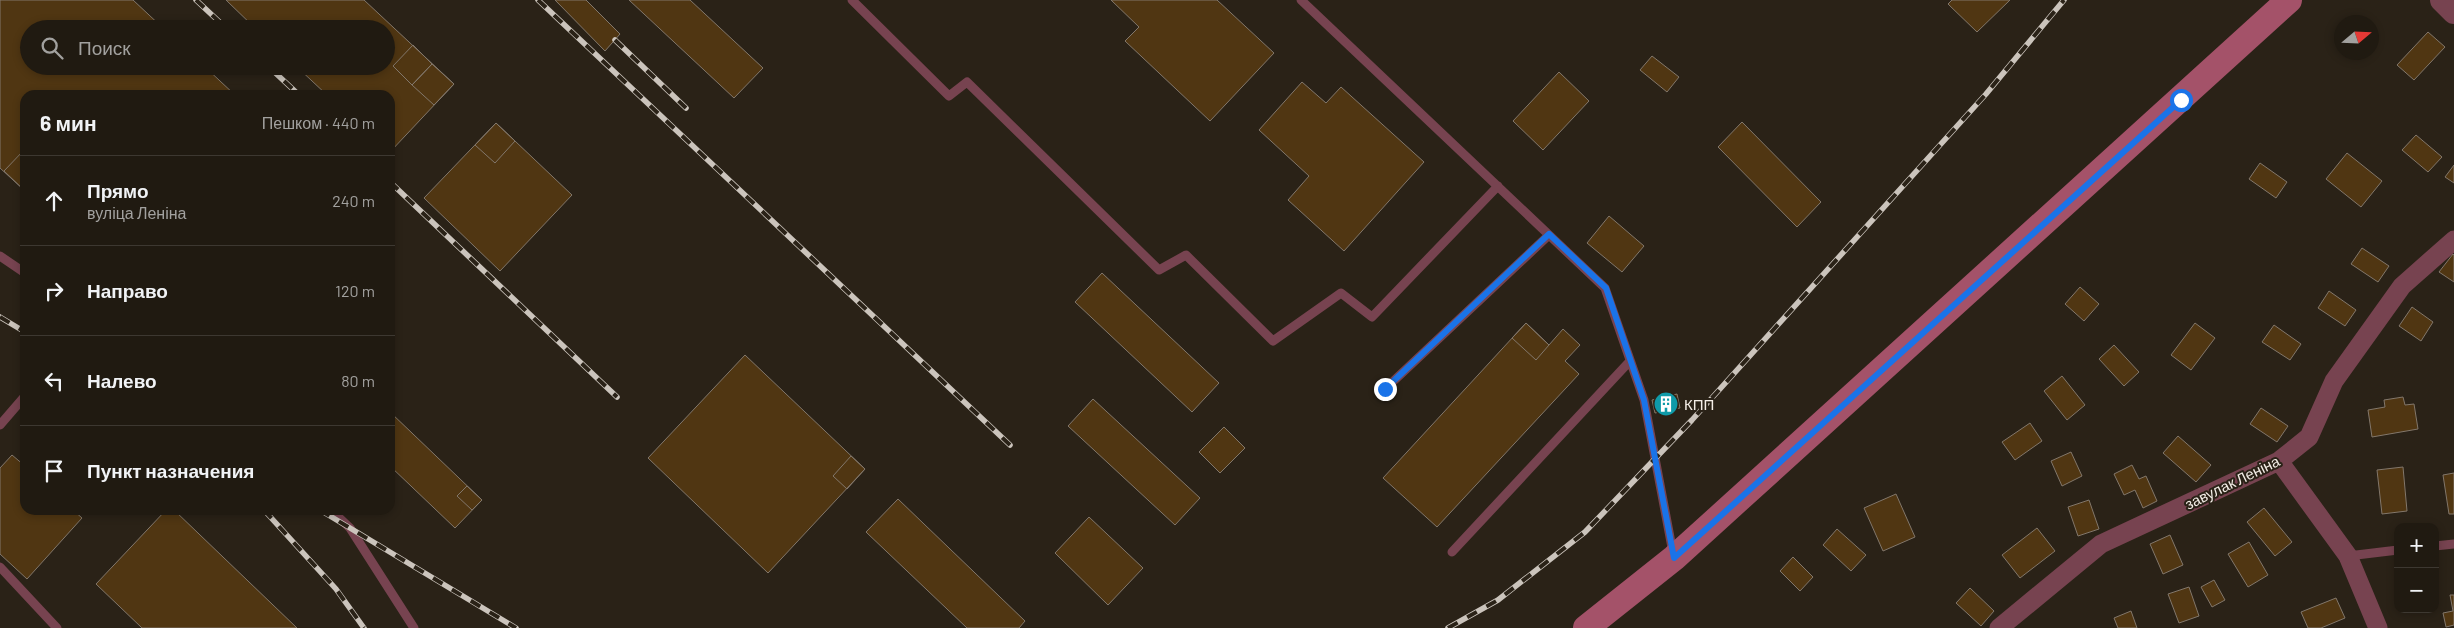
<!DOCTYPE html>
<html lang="ru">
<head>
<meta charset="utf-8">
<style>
	:root { --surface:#201a11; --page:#28231a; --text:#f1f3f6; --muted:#a2a19f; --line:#3d3831 }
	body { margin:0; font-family:Barlow,sans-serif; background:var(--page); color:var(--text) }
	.controls { position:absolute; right:15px; bottom:15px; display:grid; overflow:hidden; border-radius:10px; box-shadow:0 2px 8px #0003 }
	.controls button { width:45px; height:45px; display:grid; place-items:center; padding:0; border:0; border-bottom:1px solid var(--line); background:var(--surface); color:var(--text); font:25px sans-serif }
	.compass { position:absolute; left:2334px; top:15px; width:45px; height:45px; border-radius:50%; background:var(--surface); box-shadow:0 2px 8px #0003; rotate:71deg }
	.stop { position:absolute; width:15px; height:15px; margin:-11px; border:4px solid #1a73e8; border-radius:50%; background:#fff }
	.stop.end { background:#1a73e8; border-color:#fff; box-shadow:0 1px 5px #0008 }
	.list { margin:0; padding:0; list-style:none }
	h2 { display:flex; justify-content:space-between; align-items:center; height:65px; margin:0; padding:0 20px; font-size:21px }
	h2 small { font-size:16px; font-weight:400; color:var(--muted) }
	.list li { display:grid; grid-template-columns:32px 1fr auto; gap:15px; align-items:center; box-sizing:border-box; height:90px; padding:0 20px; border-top:1px solid var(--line) }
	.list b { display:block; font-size:19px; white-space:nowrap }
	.list p { margin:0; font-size:16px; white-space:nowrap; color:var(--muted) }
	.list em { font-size:16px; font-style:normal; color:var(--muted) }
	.icon { flex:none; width:28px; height:28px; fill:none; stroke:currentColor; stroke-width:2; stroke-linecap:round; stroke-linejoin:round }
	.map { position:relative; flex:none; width:2454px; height:628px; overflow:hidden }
	.search { position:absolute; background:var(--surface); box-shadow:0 2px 8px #0003; left:20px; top:20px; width:375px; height:55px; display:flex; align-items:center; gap:12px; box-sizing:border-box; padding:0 18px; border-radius:28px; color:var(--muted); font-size:19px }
	.panel { position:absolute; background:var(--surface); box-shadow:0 2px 8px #0003; left:20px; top:90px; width:375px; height:425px; border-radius:15px }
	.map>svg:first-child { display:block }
</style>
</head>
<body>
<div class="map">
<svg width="2454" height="628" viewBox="0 0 2454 628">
	<rect width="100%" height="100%" fill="#2a2217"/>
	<path fill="#503612" stroke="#82776b" d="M 0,0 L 133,0 L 164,29 L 29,29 L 29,66 L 204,66 L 235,95 L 25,95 L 25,191 L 0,168 Z
		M 226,0 L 364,0 L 454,84 L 390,152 L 390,95 L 327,95 L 296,66 L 386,66 L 386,29 L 256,29 Z
		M 555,0 L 586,0 L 620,34 L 605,51 Z
		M 629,0 L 690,0 L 763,68 L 734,98 Z
		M 1111,0 L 1217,0 L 1274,53 L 1210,121 L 1125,41 L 1139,27 Z
		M 1952,0 L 2010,0 L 1977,32 L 1948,4 Z
		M 2428,32 L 2445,47 L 2414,80 L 2397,65 Z
		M 413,45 L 432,64 L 412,85 L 393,66 Z
		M 1652,56 L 1679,77 L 1667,92 L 1640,70 Z
		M 432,64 L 454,84 L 434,105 L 412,85 Z
		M 1559,72 L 1589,101 L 1543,150 L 1513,121 Z
		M 1302,82 L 1326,103 L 1341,87 L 1424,162 L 1344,251 L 1288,200 L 1309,176 L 1259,130 Z
		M 1742,122 L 1821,202 L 1797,227 L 1718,147 Z
		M 496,123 L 572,195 L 500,271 L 424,198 Z
		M 496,123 L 515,141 L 495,163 L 475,145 Z
		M 2416,135 L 2442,157 L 2428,172 L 2402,150 Z
		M 24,150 L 25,190 L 24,190 L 4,171 Z
		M 2347,153 L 2382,181 L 2361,207 L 2326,179 Z
		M 2260,163 L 2287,182 L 2276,198 L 2249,179 Z
		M 2454,165 L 2454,183 L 2445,177 Z
		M 1609,216 L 1644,246 L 1622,272 L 1587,243 Z
		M 2362,248 L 2389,266 L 2378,282 L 2351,264 Z
		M 2453,254 L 2454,255 L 2454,282 L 2439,272 Z
		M 1102,273 L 1219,383 L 1192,412 L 1075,302 Z
		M 2080,287 L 2099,304 L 2084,321 L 2065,304 Z
		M 2329,291 L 2356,310 L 2345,326 L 2318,308 Z
		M 2412,307 L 2433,322 L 2421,341 L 2399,326 Z
		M 1526,323 L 1549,345 L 1563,329 L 1580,345 L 1565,361 L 1579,374 L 1437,527 L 1383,478 Z
		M 1526,323 L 1549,345 L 1536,360 L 1512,338 Z
		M 2195,323 L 2215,338 L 2191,370 L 2171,355 Z
		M 2274,325 L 2301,344 L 2290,360 L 2262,342 Z
		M 2114,345 L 2139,372 L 2124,386 L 2099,359 Z
		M 745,355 L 865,469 L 768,573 L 648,458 Z
		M 2062,376 L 2085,405 L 2067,420 L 2044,391 Z
		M 1677,394 L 1680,408 L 1655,413 L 1652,400 Z
		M 2403,397 L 2405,405 L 2414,404 L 2418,429 L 2372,437 L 2368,410 L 2385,407 L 2384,400 Z
		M 1093,399 L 1200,498 L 1175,525 L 1068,426 Z
		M 2261,408 L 2288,426 L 2277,442 L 2250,424 Z
		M 390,412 L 482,500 L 455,528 L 390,466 Z
		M 2030,423 L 2042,441 L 2015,460 L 2002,442 Z
		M 1224,427 L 1245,448 L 1220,473 L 1199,452 Z
		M 2178,436 L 2211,465 L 2196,482 L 2163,453 Z
		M 2071,452 L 2082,476 L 2062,486 L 2051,461 Z
		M 12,455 L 25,466 L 25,510 L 73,510 L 82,518 L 27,579 L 0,554 L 0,468 Z
		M 851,456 L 865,469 L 847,489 L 833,476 Z
		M 2132,465 L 2139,479 L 2146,476 L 2157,501 L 2143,508 L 2135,490 L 2124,495 L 2114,474 Z
		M 2403,467 L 2407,511 L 2382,514 L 2377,470 Z
		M 2454,473 L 2454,514 L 2449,514 L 2443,475 Z
		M 467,486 L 482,500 L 472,510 L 457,496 Z
		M 1896,494 L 1915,537 L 1883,551 L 1864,508 Z
		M 898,499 L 1025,621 L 1019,628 L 967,628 L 866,532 Z
		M 2089,500 L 2099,529 L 2078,536 L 2068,507 Z
		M 2264,508 L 2292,542 L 2275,556 L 2247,522 Z
		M 166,510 L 174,510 L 297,628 L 142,628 L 96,584 Z
		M 1089,517 L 1143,568 L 1108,605 L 1055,553 Z
		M 2037,528 L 2055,551 L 2020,578 L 2002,555 Z
		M 1837,529 L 1866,555 L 1851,571 L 1823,545 Z
		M 2170,535 L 2183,565 L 2163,574 L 2150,544 Z
		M 2249,542 L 2268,575 L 2248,587 L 2228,554 Z
		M 1793,557 L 1813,577 L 1800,591 L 1780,571 Z
		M 2214,580 L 2225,600 L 2212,607 L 2201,587 Z
		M 2189,587 L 2199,616 L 2179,623 L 2168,594 Z
		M 1970,588 L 1994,611 L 1981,626 L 1956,603 Z
		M 2450,595 L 2454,595 L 2454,625 L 2446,627 L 2443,613 L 2453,611 Z
		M 2336,598 L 2345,618 L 2321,628 L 2308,628 L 2301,612 Z
		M 2131,611 L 2137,628 L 2118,628 L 2114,618 Z"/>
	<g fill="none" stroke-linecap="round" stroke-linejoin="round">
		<path stroke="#774350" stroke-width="9" d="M 852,0 L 949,96 L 967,82 L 1159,270 L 1186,255 L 1273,341 L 1341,293 L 1372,317 L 1498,186
			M 1301,0 L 1605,288 L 1644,400 L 1673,553
			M 0,256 L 25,273
			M 1385,389 L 1549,235
			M 0,425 L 25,396
			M 331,510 L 350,528 L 414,628
			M 2435,546 L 2454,544
			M 1452,552 L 1630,361
			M 2348,556 L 2398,550
			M 0,567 L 57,628"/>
		<path stroke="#774350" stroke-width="19" d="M 2279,461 L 2348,556 L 2378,628
			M 1999,628 L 2101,544 L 2279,461 L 2309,437 L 2334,381 L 2402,286 L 2454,240"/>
		<path stroke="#774350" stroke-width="24" d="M 2442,0 L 2454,12"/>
		<path stroke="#a45269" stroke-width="26" d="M 1586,628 L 1674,558 L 2289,0"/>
		<defs>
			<path id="rail" d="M 196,0 L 227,29
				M 538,0 L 1010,445
				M 615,40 L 686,108
				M 268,66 L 299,95
				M 390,182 L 617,397
				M 0,317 L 25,332
				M 264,510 L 336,589 L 364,628
				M 320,510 L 516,628
				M 1448,628 L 1498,600 L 1585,532 L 1692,420 L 1986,94 L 2064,0"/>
		</defs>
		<use href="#rail" stroke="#cbc4bc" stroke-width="5.5"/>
		<use href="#rail" stroke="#2a2217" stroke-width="4" stroke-dasharray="11" stroke-linecap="butt"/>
	</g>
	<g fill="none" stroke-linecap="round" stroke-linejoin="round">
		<path stroke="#1a73e8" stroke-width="6" d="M 1385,389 L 1549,234 L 1606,288 L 1644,400 L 1674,558 L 2181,100"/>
	</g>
	<defs>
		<symbol id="building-disc" viewBox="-11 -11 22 22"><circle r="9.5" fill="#0f9aa8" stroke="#2a2217"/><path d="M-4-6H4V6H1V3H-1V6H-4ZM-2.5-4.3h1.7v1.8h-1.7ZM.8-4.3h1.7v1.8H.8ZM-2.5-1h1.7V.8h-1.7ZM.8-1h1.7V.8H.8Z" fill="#fff"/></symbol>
	</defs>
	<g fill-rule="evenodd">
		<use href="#building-disc" x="1652" y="390" width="28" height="28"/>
	</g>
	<g text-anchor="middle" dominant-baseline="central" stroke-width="4" stroke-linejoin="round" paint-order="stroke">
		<g font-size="15" fill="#f4eee7" stroke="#2a2217" text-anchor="start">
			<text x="1684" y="404">КПП</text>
		</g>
		<g font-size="15" fill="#f4eee7" stroke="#2a2217">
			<text transform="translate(2232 482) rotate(-26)">завулак Леніна</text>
		</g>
	</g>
</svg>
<div class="controls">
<button>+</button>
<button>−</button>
</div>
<svg class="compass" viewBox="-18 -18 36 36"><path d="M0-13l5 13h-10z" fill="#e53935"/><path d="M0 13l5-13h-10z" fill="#a2a19f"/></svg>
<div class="stop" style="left:2181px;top:100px"></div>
<div class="stop end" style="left:1385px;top:389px"></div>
<div class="search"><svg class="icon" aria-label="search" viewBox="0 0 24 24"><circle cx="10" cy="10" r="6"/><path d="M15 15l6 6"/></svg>Поиск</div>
<section class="panel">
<h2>6 мин<small>Пешком · 440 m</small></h2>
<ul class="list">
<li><svg class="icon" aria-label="ahead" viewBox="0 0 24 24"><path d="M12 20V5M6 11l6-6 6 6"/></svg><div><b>Прямо</b><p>вуліца Леніна</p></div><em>240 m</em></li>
<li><svg class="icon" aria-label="right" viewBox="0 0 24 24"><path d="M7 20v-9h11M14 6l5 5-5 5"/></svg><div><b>Направо</b></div><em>120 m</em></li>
<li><svg class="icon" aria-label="left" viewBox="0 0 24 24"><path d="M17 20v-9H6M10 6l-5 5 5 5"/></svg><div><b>Налево</b></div><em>80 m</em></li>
<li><svg class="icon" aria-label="arrive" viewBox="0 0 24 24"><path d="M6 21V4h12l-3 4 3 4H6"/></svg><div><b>Пункт назначения</b></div></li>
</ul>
</section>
</div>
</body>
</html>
